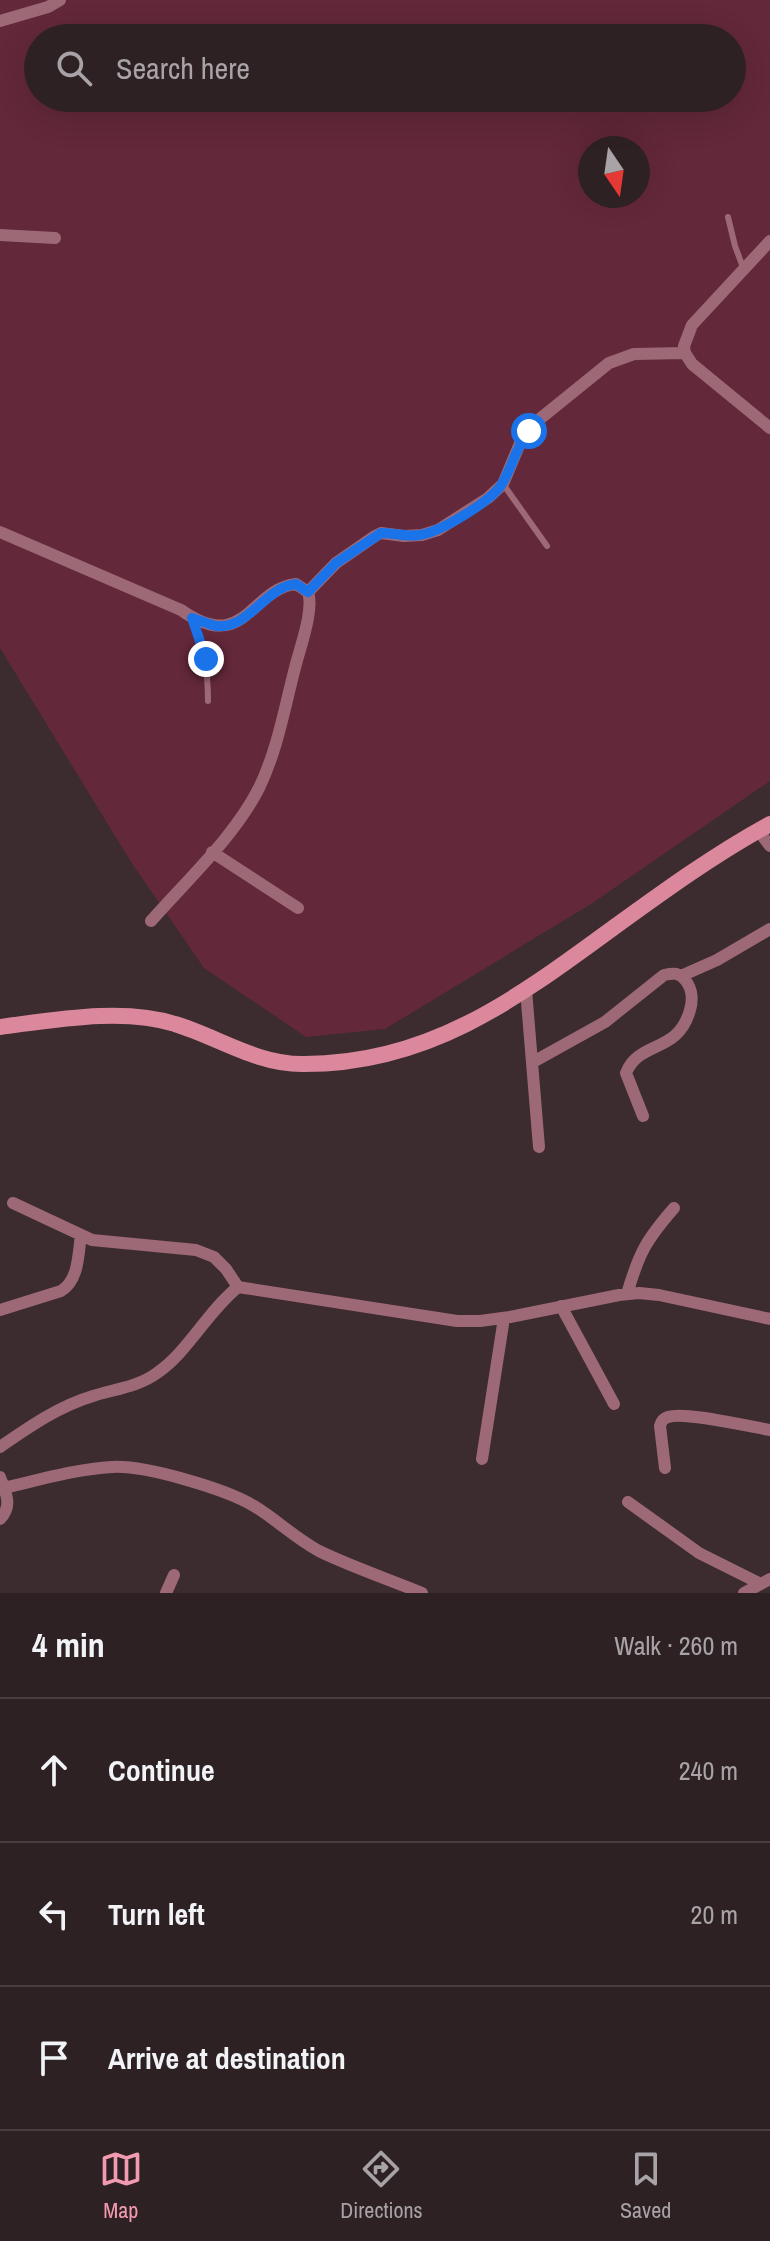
<!DOCTYPE html>
<html lang="en">
<head>
<meta charset="utf-8">
<style>
	:root { --surface:#2d2123; --page:#35292b; --text:#f1f3f6; --muted:#a7a3a6; --line:#483e41; --accent:#f29aaf }
	body { margin:0; font-family:"Archivo Narrow",sans-serif; background:var(--page); color:var(--text) }
	.compass { position:absolute; left:578px; top:136px; width:72px; height:72px; border-radius:50%; background:var(--surface); box-shadow:0 8px 32px #0002; rotate:167deg }
	.stop { position:absolute; width:24px; height:24px; margin:-18px; border:6px solid #1a73e8; border-radius:50%; background:#fff }
	.stop.end { background:#1a73e8; border-color:#fff; box-shadow:0 2px 8px #0008 }
	.list { margin:0; padding:0; list-style:none }
	h2 { display:flex; justify-content:space-between; align-items:center; height:104px; margin:0; padding:0 32px; font-size:34px }
	h2 small { font-size:26px; font-weight:400; color:var(--muted) }
	.list li { display:grid; grid-template-columns:52px 1fr auto; gap:24px; align-items:center; box-sizing:border-box; height:144px; padding:0 32px; border-top:2px solid var(--line) }
	.list b { display:block; font-size:30px; white-space:nowrap }
	.list em { font-size:26px; font-style:normal; color:var(--muted) }
	.icon { flex:none; width:44px; height:44px; fill:none; stroke:currentColor; stroke-width:2; stroke-linecap:round; stroke-linejoin:round }
	.map { position:relative; flex:none; width:770px; height:1593px; overflow:hidden }
	.search { position:absolute; background:var(--surface); box-shadow:0 8px 32px #0002; left:24px; right:24px; top:24px; height:88px; display:flex; align-items:center; gap:20px; box-sizing:border-box; padding:0 28px; border-radius:44px; color:var(--muted); font-size:30px }
	.sheet { height:536px; background:var(--surface) }
	nav { display:flex; justify-content:space-around; align-items:center; box-sizing:border-box; height:112px; border-top:2px solid var(--line); background:var(--surface); font-size:22px; color:var(--muted) }
	nav a { display:grid; justify-items:center; gap:4px }
	nav .on { color:var(--accent) }
	.map>svg:first-child { display:block }
</style>
</head>
<body>
<div class="map">
<svg width="770" height="1593" viewBox="0 0 770 1593">
	<rect width="100%" height="100%" fill="#3c2c2f"/>
	<path fill="#632839" fill-rule="evenodd" d="M 0,0 L 770,0 L 770,781 L 591,904 L 385,1029 L 306,1037 L 204,968 L 131,862 L 0,648 ZM 38,38 L 732,38 L 732,98 L 38,98 ZM 590,148 L 638,148 L 638,196 L 590,196 Z"/>
	<g fill="none" stroke-linecap="round" stroke-linejoin="round">
		<path stroke="#9e6976" stroke-width="6" d="M 728,217 L 735,246 L 744,270
			M 503,484 L 547,546
			M 192,618 C 203,649 208,667 208,701"/>
		<path stroke="#9e6976" stroke-width="12" d="M 0,21 L 48,7 L 60,0
			M 0,235 L 55,238
			M 770,241 L 692,325 L 684,346 L 685,353 L 692,364 L 770,428
			M 0,532 L 181,610 C 245,655 250,589 296,584 L 308,592 C 314,609 301,645 296,664 C 285,705 278,749 259,788 C 235,836 187,880 151,921
			M 308,592 L 336,563 L 375,536 L 381,533 L 404,536 L 422,535 L 438,530 L 488,498 L 503,484 L 521,441 L 536,422 L 609,363 L 634,354 L 685,353
			M 758,830 L 770,846
			M 212,852 L 298,908
			M 681,976 L 717,960 L 770,929
			M 526,990 L 539,1147
			M 533,1062 L 605,1022 L 664,975 C 673,973 680,972 686,981 C 692,989 693,1000 690,1010 C 678,1054 639,1040 626,1073 L 643,1116
			M 13,1203 L 92,1240 L 196,1250 L 214,1257 L 226,1269 L 238,1287
			M 627,1294 C 639,1253 646,1240 674,1208
			M 561,1306 L 614,1404
			M 0,1310 L 61,1291 C 79,1280 78,1255 81,1235
			M 0,1447 C 29,1427 59,1406 93,1396 C 115,1389 138,1387 157,1373 C 187,1353 207,1312 238,1287 L 457,1321 L 480,1321 L 510,1317 L 619,1295 L 639,1293 L 659,1295 L 770,1319
			M 482,1459 L 504,1318
			M 665,1468 L 660,1426 C 662,1421 662,1419 668,1417 C 685,1411 750,1427 770,1430
			M 0,1477 C 6,1493 13,1506 0,1519
			M 4,1488 C 39,1480 76,1469 112,1467 C 145,1465 226,1489 254,1506 C 277,1520 295,1538 319,1551 C 352,1567 388,1579 422,1593
			M 628,1502 L 699,1553 L 761,1584
			M 166,1593 L 174,1575
			M 744,1593 L 770,1579"/>
		<path stroke="#db889c" stroke-width="16" d="M 0,1027 C 54,1020 123,1007 175,1024 C 218,1037 256,1064 302,1064 C 428,1065 516,999 613,928 C 664,891 715,854 770,824"/>
	</g>
	<g fill="none" stroke-linecap="round" stroke-linejoin="round">
		<path stroke="#1a73e8" stroke-width="10" d="M 206,659 L 192,618 C 200,620 209,625 217,626 C 249,629 265,587 296,584 L 308,592 L 336,563 L 381,533 C 394,533 405,537 419,535 C 439,533 494,500 503,482 C 513,465 516,447 529,431"/>
	</g>
</svg>
<svg class="compass" viewBox="-18 -18 36 36"><path d="M0-13l5 13h-10z" fill="#e53935"/><path d="M0 13l5-13h-10z" fill="#a7a3a6"/></svg>
<div class="stop" style="left:529px;top:431px"></div>
<div class="stop end" style="left:206px;top:659px"></div>
<div class="search"><svg class="icon" aria-label="search" viewBox="0 0 24 24"><circle cx="10" cy="10" r="6"/><path d="M15 15l6 6"/></svg>Search here</div>
</div>
<section class="sheet">
<h2>4 min<small>Walk · 260 m</small></h2>
<ul class="list">
<li><svg class="icon" aria-label="ahead" viewBox="0 0 24 24"><path d="M12 20V5M6 11l6-6 6 6"/></svg><div><b>Continue</b></div><em>240 m</em></li>
<li><svg class="icon" aria-label="left" viewBox="0 0 24 24"><path d="M17 20v-9H6M10 6l-5 5 5 5"/></svg><div><b>Turn left</b></div><em>20 m</em></li>
<li><svg class="icon" aria-label="arrive" viewBox="0 0 24 24"><path d="M6 21V4h12l-3 4 3 4H6"/></svg><div><b>Arrive at destination</b></div></li>
</ul>
</section>
<nav>
<a class="on"><svg class="icon" aria-label="map" viewBox="0 0 24 24"><path d="M3 6l6-2 6 2 6-2v14l-6 2-6-2-6 2zM9 4v14M15 6v14"/></svg>Map</a>
<a><svg class="icon" aria-label="directions" viewBox="0 0 24 24"><path d="M12 3l9 9-9 9-9-9zM9 14v-3h6M13 9l2 2-2 2"/></svg>Directions</a>
<a><svg class="icon" aria-label="saved" viewBox="0 0 24 24"><path d="M7 4h10v16l-5-4-5 4z"/></svg>Saved</a>
</nav>
</body>
</html>
